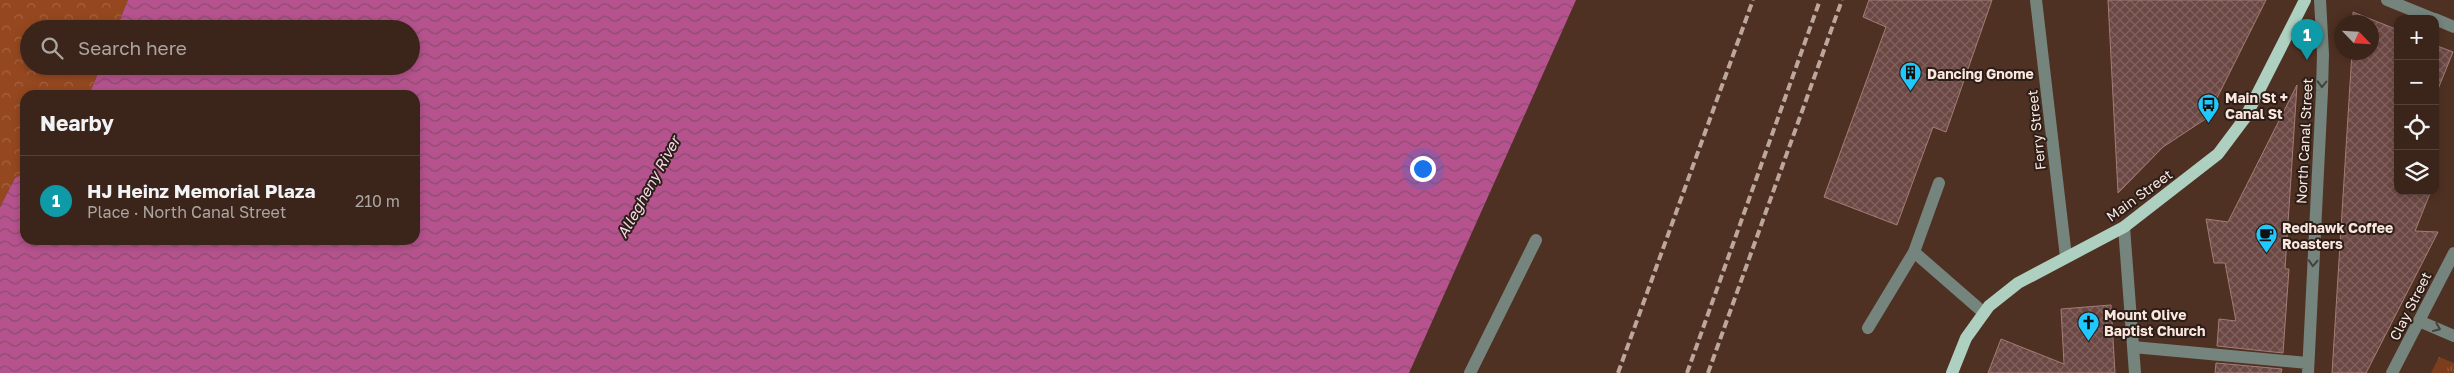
<!DOCTYPE html>
<html lang="en">
<head>
<meta charset="utf-8">
<style>
	:root { --surface:#3b251a; --page:#463127; --text:#f1f3f6; --muted:#aca5a2; --line:#544239; --accent:#bca0f2 }
	body { margin:0; font-family:"Golos Text",sans-serif; background:var(--page); color:var(--text) }
	.controls { position:absolute; right:15px; top:15px; display:grid; overflow:hidden; border-radius:10px; box-shadow:0 2px 8px #0003 }
	.controls button { width:45px; height:45px; display:grid; place-items:center; padding:0; border:0; border-bottom:1px solid var(--line); background:var(--surface); color:var(--text); font:25px sans-serif }
	.compass { position:absolute; left:2334px; top:15px; width:45px; height:45px; border-radius:50%; background:var(--surface); box-shadow:0 2px 8px #0003; rotate:115deg }
	.you { position:absolute; left:1422px; top:168px; width:18px; height:18px; margin:-12px; border:4px solid #fff; border-radius:50%; background:#1a73e8; box-shadow:0 0 0 8px #1a73e833 }
	.badge { display:grid; place-items:center; width:32px; height:32px; border-radius:50%; background:var(--accent); color:#fff; font-size:16px; font-weight:700 }
	.pin { position:absolute; translate:-50% -41px; filter:drop-shadow(0 1px 2px #0008) }
	.pin::after { content:''; position:absolute; top:26px; width:18px; height:15px; background:inherit; clip-path:polygon(0 0,100% 0,50% 100%) }
	.list { margin:0; padding:0; list-style:none }
	h2 { display:flex; justify-content:space-between; align-items:center; height:65px; margin:0; padding:0 20px; font-size:21px }
	h2 small { font-size:16px; font-weight:400; color:var(--muted) }
	.list li { display:grid; grid-template-columns:32px 1fr auto; gap:15px; align-items:center; box-sizing:border-box; height:90px; padding:0 20px; border-top:1px solid var(--line) }
	.list b { display:block; font-size:19px; white-space:nowrap }
	.list p { margin:0; font-size:16px; white-space:nowrap; color:var(--muted) }
	.list em { font-size:16px; font-style:normal; color:var(--muted) }
	.icon { flex:none; width:28px; height:28px; fill:none; stroke:currentColor; stroke-width:2; stroke-linecap:round; stroke-linejoin:round }
	.map { position:relative; flex:none; width:2454px; height:373px; overflow:hidden }
	.search { position:absolute; background:var(--surface); box-shadow:0 2px 8px #0003; left:20px; top:20px; width:400px; height:55px; display:flex; align-items:center; gap:12px; box-sizing:border-box; padding:0 18px; border-radius:28px; color:var(--muted); font-size:19px }
	.panel { position:absolute; background:var(--surface); box-shadow:0 2px 8px #0003; left:20px; top:90px; width:400px; height:155px; border-radius:15px }
	.map>svg:first-child { display:block }
</style>
</head>
<body>
<div class="map">
<svg width="2454" height="373" viewBox="0 0 2454 373">
	<defs>
		<pattern id="forest-crowns" width="20" height="18" patternUnits="userSpaceOnUse" patternTransform="scale(1.25)"><rect width="20" height="18" fill="#95481f"/><path d="M2 6a3 3 0 1 1 6 0M12 15a3 3 0 1 1 6 0" fill="none" stroke="#a5623f"/></pattern>
		<pattern id="park-tufts" width="24" height="20" patternUnits="userSpaceOnUse" patternTransform="scale(1.25)"><rect width="24" height="20" fill="#7c3d1c"/><path d="M3 7l-1-3M5 7V3M7 7l1-3M15 17l-1-3M17 17v-4M19 17l1-3" fill="none" stroke="#90593d"/></pattern>
		<pattern id="water-waves" width="16" height="10" patternUnits="userSpaceOnUse" patternTransform="scale(1.25)"><rect width="16" height="10" fill="#b6538e"/><path d="M0 5q4-4 8 0t8 0" fill="none" stroke="#8b4d70"/></pattern>
		<pattern id="building-cross-hatch" width="8" height="8" patternUnits="userSpaceOnUse" patternTransform="scale(1.25)"><rect width="8" height="8" fill="#6c4844"/><path d="M0 0l8 8M0 8l8-8" fill="none" stroke="#82625f"/></pattern>
	</defs>
	<rect width="100%" height="100%" fill="#4f3123"/>
	<path fill="url(#forest-crowns)" d="M 0,0 L 128,0 L 116,29 L 29,29 L 29,66 L 101,66 L 89,95 L 25,95 L 25,173 L 15,178 L 0,207 Z"/>
	<path fill="url(#park-tufts)" d="M 2439,357 L 2454,363 L 2454,373 L 2431,373 Z"/>
	<path fill="url(#water-waves)" d="M 128,0 L 1576,0 L 1409,373 L 0,373 L 0,207 L 15,178 L 25,173 L 25,240 L 415,240 L 415,95 L 89,95 L 101,66 L 411,66 L 411,29 L 116,29 Z"/>
	<path fill="url(#building-cross-hatch)" stroke="#a37c77" d="M 1869,0 L 1992,0 L 1946,132 L 1933,127 L 1897,225 L 1824,197 L 1886,27 L 1863,17 Z
		M 2108,0 L 2266,0 L 2207,118 L 2163,147 L 2118,193 Z
		M 2353,12 L 2398,30 L 2398,191 L 2431,191 L 2415,231 L 2438,232 L 2366,373 L 2332,373 L 2352,52 L 2372,52 L 2372,22 L 2353,22 Z
		M 2435,45 L 2453,52 L 2436,94 L 2435,94 Z
		M 2297,85 L 2285,269 L 2289,269 L 2283,353 L 2217,346 L 2219,319 L 2236,321 L 2225,263 L 2214,263 L 2206,219 L 2228,222 Z
		M 2111,305 L 2115,373 L 1988,373 L 2001,339 L 2064,364 L 2061,309 Z
		M 2216,363 L 2282,369 L 2281,373 L 2215,373 Z"/>
	<g fill="none" stroke-linecap="round" stroke-linejoin="round">
		<path stroke="#75857d" stroke-width="12" d="M 2036,0 L 2066,257
			M 2387,0 L 2434,19
			M 2435,19 L 2454,27
			M 1939,183 L 1914,252 L 1984,313
			M 2124,227 L 2135,373
			M 2419,321 L 2454,336
			M 1868,328 L 1914,252
			M 2133,347 L 2308,363
			M 1470,373 L 1536,240
			M 2308,373 L 2322,91 L 2323,54 L 2320,0
			M 2392,373 L 2454,253"/>
		<path stroke="#aed0c0" stroke-width="12" d="M 1952,373 L 1966,338 L 1989,306 L 2018,283 L 2124,227 L 2218,154 L 2245,118 L 2305,0"/>
		<path stroke="#bda69b" stroke-width="4" stroke-dasharray="8 4" stroke-linecap="butt" d="M 1618,373 L 1753,0
			M 1687,373 L 1820,0
			M 1708,373 L 1842,0"/>
	</g>
	<defs><path id="oneway-chevron" d="M-2-3.5L2.5 0L-2 3.5" fill="none" stroke-width="1.6" stroke-linecap="round" stroke-linejoin="round" transform="scale(1.25)"/></defs>
	<g stroke="#45413b">
		<use href="#oneway-chevron" transform="translate(2322 84) rotate(91)"/>
		<use href="#oneway-chevron" transform="translate(2313 263) rotate(93)"/>
		<use href="#oneway-chevron" transform="translate(2437 328) rotate(23)"/>
	</g>
	<defs>
		<symbol id="building-pin" viewBox="-11 -11 22 30"><path d="M0 17L-7.5 6A9.5 9.5 0 1 1 7.5 6Z" fill="#20c9fd" stroke="#2b1d17"/><path d="M-4-6H4V6H1V3H-1V6H-4ZM-2.5-4.3h1.7v1.8h-1.7ZM.8-4.3h1.7v1.8H.8ZM-2.5-1h1.7V.8h-1.7ZM.8-1h1.7V.8H.8Z" fill="#111"/></symbol>
		<symbol id="bus-pin" viewBox="-11 -11 22 30"><path d="M0 17L-7.5 6A9.5 9.5 0 1 1 7.5 6Z" fill="#20c9fd" stroke="#2b1d17"/><path d="M-5-6H5V4H4V6H2V4H-2V6H-4V4H-5ZM-3.5-4V0h7V-4ZM-3.5 1.2v1.5H-2V1.2ZM2 1.2v1.5H3.5V1.2Z" fill="#111"/></symbol>
		<symbol id="cafe-pin" viewBox="-11 -11 22 30"><path d="M0 17L-7.5 6A9.5 9.5 0 1 1 7.5 6Z" fill="#20c9fd" stroke="#2b1d17"/><path d="M-5.5-4.5H6V0H3Q3 3.5 0 3.5H-2.5Q-5.5 3.5-5.5 0ZM3-3.2v2h1.7v-2ZM-6 4.5H4V6H-6Z" fill="#111"/></symbol>
		<symbol id="church-pin" viewBox="-11 -11 22 30"><path d="M0 17L-7.5 6A9.5 9.5 0 1 1 7.5 6Z" fill="#20c9fd" stroke="#2b1d17"/><path d="M-1.2-6h2.4v3.5h3.3v2.4h-3.3V6h-2.4V-.1h-3.3v-2.4h3.3Z" fill="#111"/></symbol>
	</defs>
	<g fill-rule="evenodd">
		<use href="#building-pin" x="1898" y="60" width="25" height="34"/>
		<use href="#bus-pin" x="2196" y="92" width="25" height="34"/>
		<use href="#cafe-pin" x="2254" y="222" width="25" height="34"/>
		<use href="#church-pin" x="2076" y="310" width="25" height="34"/>
	</g>
	<g text-anchor="middle" dominant-baseline="central" stroke-width="4" stroke-linejoin="round" paint-order="stroke">
		<g font-size="14" font-weight="bold" fill="#fbe7de" stroke="#2b1d17" text-anchor="start">
			<text x="1927" y="73">Dancing Gnome</text>
			<text x="2225" y="97">Main St +<tspan x="2225" dy="16">Canal St</tspan></text>
			<text x="2282" y="227">Redhawk Coffee<tspan x="2282" dy="16">Roasters</tspan></text>
			<text x="2104" y="314">Mount Olive<tspan x="2104" dy="16">Baptist Church</tspan></text>
		</g>
		<g font-size="14" fill="#fbe7de" stroke="#2b1d17">
			<text transform="translate(2036 130) rotate(-96)">Ferry Street</text>
			<text transform="translate(2304 141) rotate(-87)">North Canal Street</text>
			<text transform="translate(2139 195) rotate(-36)">Main Street</text>
			<text transform="translate(2410 306) rotate(-63)">Clay Street</text>
		</g>
		<g font-size="15" font-style="italic" fill="#f4d9e7" stroke="#2b1d17">
			<text transform="translate(648 187) rotate(-61)">Allegheny River</text>
		</g>
	</g>
</svg>
<div class="controls">
<button>+</button>
<button>−</button>
<button><svg class="icon" aria-label="locate" viewBox="0 0 24 24"><circle cx="12" cy="12" r="6"/><path d="M12 2v4M12 18v4M2 12h4M18 12h4"/></svg></button>
<button><svg class="icon" aria-label="layers" viewBox="0 0 24 24"><path d="M12 4l9 5-9 5-9-5zM3 14l9 5 9-5"/></svg></button>
</div>
<svg class="compass" viewBox="-18 -18 36 36"><path d="M0-13l5 13h-10z" fill="#e53935"/><path d="M0 13l5-13h-10z" fill="#aca5a2"/></svg>
<div class="you"></div>
<div class="pin badge" style="left:2307px;top:60px;background:#0f9aa8">1</div>
<div class="search"><svg class="icon" aria-label="search" viewBox="0 0 24 24"><circle cx="10" cy="10" r="6"/><path d="M15 15l6 6"/></svg>Search here</div>
<section class="panel">
<h2>Nearby<small></small></h2>
<ul class="list">
<li><span class="badge" style="background:#0f9aa8">1</span><div><b>HJ Heinz Memorial Plaza</b><p>Place · North Canal Street</p></div><em>210 m</em></li>
</ul>
</section>
</div>
</body>
</html>
